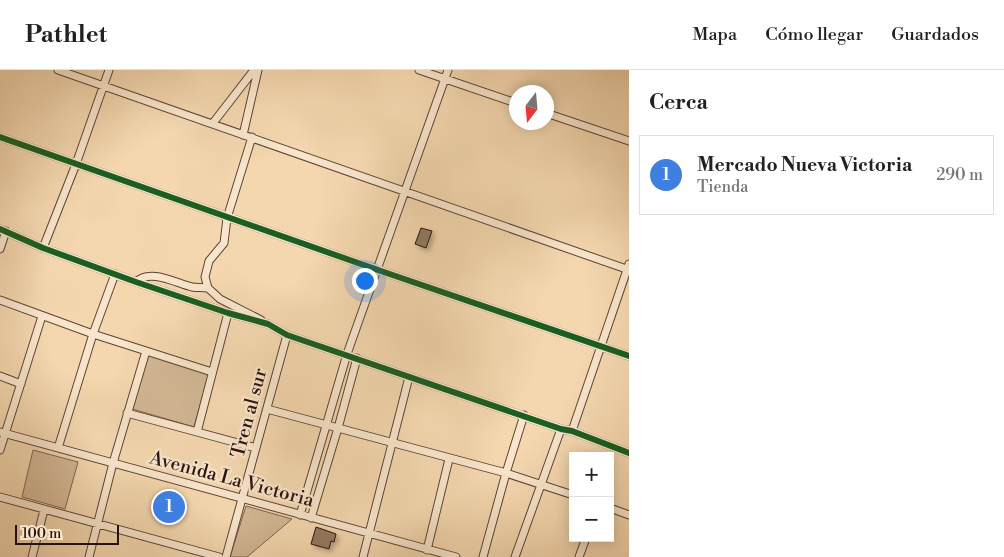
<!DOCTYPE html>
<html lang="es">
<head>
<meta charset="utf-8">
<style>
	:root { --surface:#fff; --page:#f2f2f2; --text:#202124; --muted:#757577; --line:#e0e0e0; --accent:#2563eb }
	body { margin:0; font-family:"Libre Bodoni",serif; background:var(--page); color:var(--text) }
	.controls { position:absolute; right:15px; bottom:15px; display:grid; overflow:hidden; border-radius:0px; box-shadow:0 2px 12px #0003 }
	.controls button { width:45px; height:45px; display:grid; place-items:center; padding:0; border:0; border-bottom:1px solid var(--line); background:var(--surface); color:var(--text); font:25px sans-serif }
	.compass { position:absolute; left:509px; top:15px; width:45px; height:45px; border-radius:50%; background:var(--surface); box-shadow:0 2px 12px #0003; rotate:196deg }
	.scale { position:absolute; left:15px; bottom:12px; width:104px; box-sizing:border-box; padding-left:5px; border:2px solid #2a130a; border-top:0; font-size:14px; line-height:18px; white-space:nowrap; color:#2a130a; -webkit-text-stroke:4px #f8e5cb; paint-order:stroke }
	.you { position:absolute; left:364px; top:210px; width:18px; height:18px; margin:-12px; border:4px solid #fff; border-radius:50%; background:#1a73e8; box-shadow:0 0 0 8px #1a73e833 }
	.badge { display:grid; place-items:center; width:32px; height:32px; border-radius:50%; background:var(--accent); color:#fff; font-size:16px; font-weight:700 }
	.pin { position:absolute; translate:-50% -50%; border:2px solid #fff; box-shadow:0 1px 5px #0006 }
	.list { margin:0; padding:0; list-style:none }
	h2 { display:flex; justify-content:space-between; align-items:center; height:65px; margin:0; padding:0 20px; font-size:21px }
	h2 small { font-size:16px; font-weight:400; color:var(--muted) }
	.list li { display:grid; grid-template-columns:32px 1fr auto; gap:15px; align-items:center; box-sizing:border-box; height:80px; margin:0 10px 10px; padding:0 10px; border:1px solid var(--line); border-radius:0px }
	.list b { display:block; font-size:19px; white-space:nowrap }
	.list p { margin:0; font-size:16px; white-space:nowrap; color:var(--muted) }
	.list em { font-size:16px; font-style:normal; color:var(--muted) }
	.map { position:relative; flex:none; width:629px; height:487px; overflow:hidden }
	header { display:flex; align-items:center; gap:30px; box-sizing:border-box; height:70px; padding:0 25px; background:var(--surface); border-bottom:1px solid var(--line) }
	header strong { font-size:24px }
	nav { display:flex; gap:28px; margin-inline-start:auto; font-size:18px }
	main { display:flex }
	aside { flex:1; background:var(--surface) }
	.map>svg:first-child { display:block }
</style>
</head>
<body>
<header>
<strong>Pathlet</strong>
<nav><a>Mapa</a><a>Cómo llegar</a><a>Guardados</a></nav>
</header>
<main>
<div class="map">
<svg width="629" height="487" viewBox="0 0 629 487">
	<defs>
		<filter id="shadow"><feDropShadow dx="3" dy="3" stdDeviation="2.5" flood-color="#0004"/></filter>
	</defs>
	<rect width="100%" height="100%" fill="#f4d7af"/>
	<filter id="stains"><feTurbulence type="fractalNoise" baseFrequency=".004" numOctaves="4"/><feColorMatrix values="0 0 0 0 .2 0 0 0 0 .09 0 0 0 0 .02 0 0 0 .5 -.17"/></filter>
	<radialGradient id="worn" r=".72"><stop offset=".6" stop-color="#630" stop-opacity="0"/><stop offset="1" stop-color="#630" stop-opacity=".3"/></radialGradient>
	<path fill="#d2b693" stroke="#7e644e" d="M 148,284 L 209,304 L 194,357 L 132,339 Z
		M 33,380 L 78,392 L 65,439 L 22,427 Z
		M 246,436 L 292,449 L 247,487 L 230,487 Z"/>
	<path fill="#937960" stroke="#2a130a" filter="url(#shadow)" d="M 421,158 L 432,161 L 426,178 L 415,174 Z
		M 316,457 L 336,464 L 334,472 L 331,471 L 329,479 L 311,474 Z"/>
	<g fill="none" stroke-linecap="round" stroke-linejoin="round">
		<defs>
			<path id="minor" d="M 58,0 L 629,200
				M 419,0 L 516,33
				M 546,43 L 629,71
				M 213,53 L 254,0
				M 243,65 L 258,0
				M 0,67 L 378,200 L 629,286
				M 252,67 L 227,148 L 224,173 L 209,191 L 205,207 L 208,218 L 220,229 L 261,250
				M 0,159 L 43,178 L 136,212 L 228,243 L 268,254 L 287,265 L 561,359 L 572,361 L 629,383
				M 43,178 L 76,94 L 109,0
				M 0,179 L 6,161
				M 136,212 C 150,198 176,213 192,217 C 197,218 202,217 208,218
				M 0,230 L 93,264 L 212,302
				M 0,306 L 21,314
				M 267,339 L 506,403 L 573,425
				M 127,343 L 256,378
				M 572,361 L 629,194
				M 0,362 L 456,487
				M 197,362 L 228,243
				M 58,378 L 93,264 L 115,204
				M 0,380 L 42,246
				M 0,427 L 219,487
				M 610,438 L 629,445
				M 300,445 L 347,284 L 448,0
				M 311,448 L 338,358 L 357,288
				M 427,480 L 449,389
				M 32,487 L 44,440
				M 89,487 L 113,393 L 146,281
				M 226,487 L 287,265
				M 363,487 L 409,307
				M 483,487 L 506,403 L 524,345
				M 515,487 L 561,359
				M 579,487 L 586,468"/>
		</defs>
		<use href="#minor" stroke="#5c4433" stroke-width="9"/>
		<use href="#minor" stroke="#f8e5cb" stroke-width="7"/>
		<defs>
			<path id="cycleway" d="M 0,67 L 378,200 L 629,286
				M 0,159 L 43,178 L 136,212 L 228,243 L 268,254 L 287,265 L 561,359 L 572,361 L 629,383"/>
		</defs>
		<use href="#cycleway" stroke="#f8e5cb" stroke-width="9"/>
		<use href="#cycleway" stroke="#1b5e20" stroke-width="6"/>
	</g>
	<g text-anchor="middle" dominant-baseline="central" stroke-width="4.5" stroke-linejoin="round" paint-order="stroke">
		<g font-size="19" fill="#2a130a" stroke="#f8e5cb">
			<text transform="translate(249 343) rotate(-75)">Tren al sur</text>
			<text transform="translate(232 409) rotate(15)">Avenida La Victoria</text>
		</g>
	</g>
	<rect width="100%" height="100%" filter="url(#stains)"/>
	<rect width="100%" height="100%" fill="url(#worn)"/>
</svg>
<div class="controls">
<button>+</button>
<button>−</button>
</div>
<svg class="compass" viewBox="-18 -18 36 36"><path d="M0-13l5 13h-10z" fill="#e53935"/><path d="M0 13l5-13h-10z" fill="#757577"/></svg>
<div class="scale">100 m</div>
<div class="you"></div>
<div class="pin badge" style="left:169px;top:437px;background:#3f7fe0">1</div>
</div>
<aside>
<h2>Cerca<small></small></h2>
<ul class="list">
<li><span class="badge" style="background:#3f7fe0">1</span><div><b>Mercado Nueva Victoria</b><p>Tienda</p></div><em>290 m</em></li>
</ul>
</aside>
</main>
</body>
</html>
